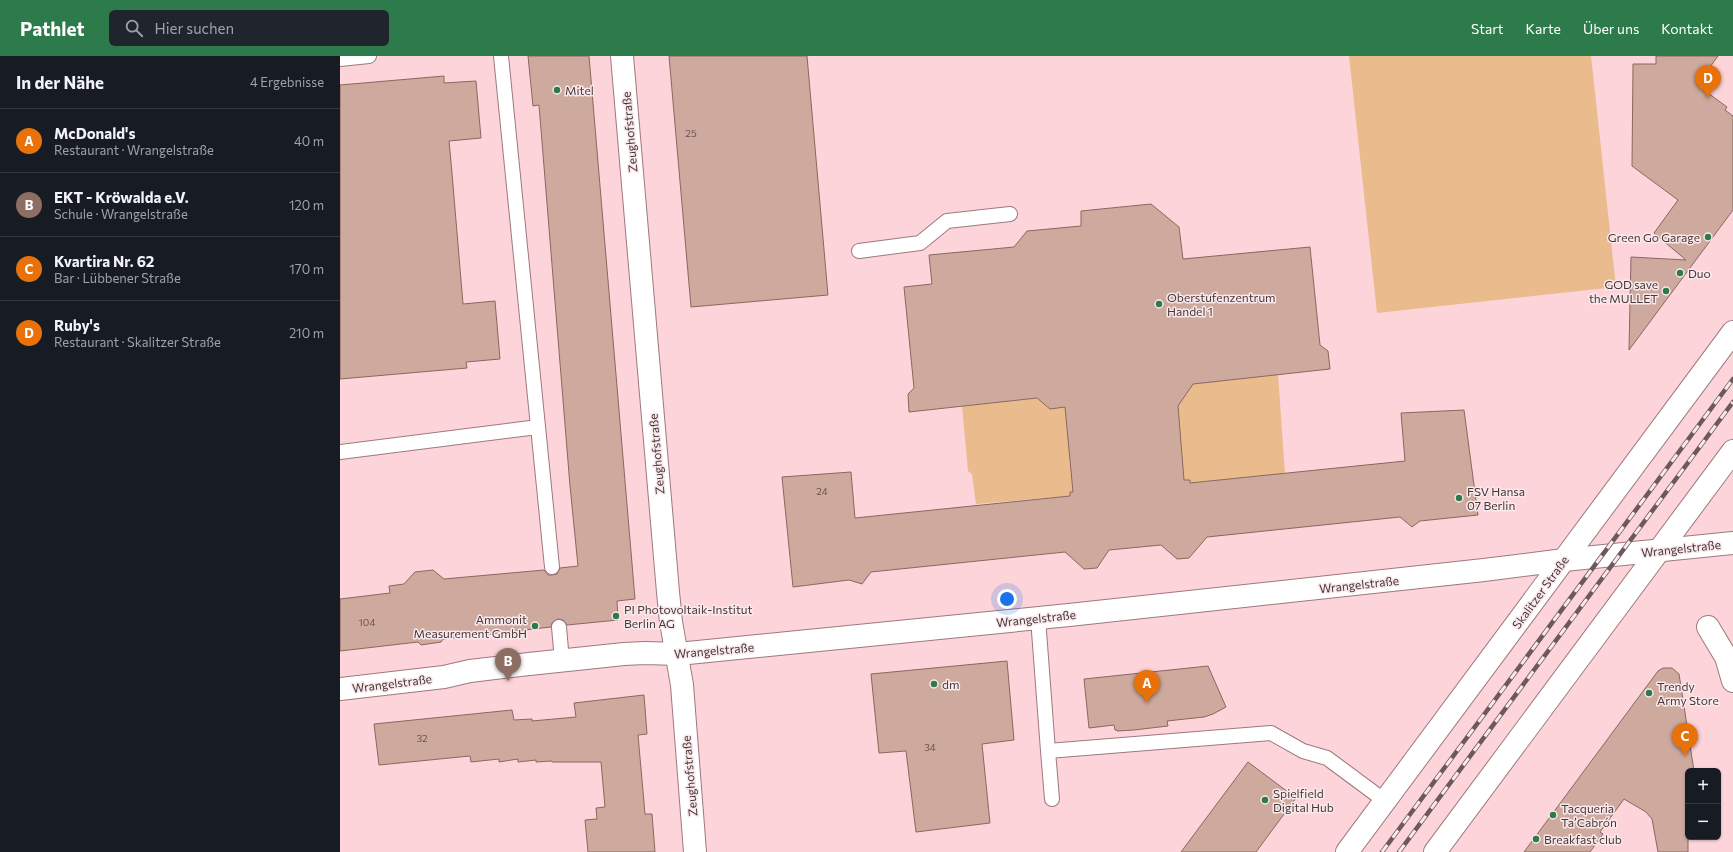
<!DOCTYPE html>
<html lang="de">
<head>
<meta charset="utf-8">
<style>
	:root { --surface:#171b24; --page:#20242c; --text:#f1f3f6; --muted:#9ea1a6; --line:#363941; --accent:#2d7b4b }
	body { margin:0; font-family:Commissioner,sans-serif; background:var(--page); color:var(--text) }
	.controls { position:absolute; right:12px; bottom:12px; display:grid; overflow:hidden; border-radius:6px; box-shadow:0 1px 3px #0004 }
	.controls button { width:36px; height:36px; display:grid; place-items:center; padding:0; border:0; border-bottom:1px solid var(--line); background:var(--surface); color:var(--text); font:20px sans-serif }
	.you { position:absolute; left:667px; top:543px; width:14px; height:14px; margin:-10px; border:3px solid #fff; border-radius:50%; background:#1a73e8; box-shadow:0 0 0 6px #1a73e833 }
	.badge { display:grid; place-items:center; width:26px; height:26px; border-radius:50%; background:var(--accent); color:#fff; font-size:13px; font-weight:700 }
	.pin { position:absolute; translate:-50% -33px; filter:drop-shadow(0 1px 2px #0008) }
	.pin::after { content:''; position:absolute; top:21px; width:14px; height:12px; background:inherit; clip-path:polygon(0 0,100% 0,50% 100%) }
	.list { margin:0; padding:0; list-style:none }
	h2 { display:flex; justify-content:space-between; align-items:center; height:52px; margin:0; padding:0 16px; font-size:17px }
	h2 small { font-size:13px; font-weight:400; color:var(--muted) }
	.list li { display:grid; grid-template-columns:26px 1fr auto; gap:12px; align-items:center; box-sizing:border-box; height:64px; padding:0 16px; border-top:1px solid var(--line) }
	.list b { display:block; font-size:15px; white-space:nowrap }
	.list p { margin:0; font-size:13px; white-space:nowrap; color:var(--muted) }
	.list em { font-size:13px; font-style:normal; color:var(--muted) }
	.icon { flex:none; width:22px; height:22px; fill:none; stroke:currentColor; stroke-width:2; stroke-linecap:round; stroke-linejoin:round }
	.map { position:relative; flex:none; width:1393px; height:796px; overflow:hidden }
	header { display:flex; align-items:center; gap:24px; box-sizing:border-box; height:56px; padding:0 20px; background:var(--accent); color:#fff }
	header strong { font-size:19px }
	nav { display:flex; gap:22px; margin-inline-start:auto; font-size:14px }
	.search { width:280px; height:36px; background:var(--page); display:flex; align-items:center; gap:10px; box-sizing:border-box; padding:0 14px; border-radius:6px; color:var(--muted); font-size:15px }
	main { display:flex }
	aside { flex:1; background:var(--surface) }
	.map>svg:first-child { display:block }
</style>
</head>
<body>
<header>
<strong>Pathlet</strong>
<div class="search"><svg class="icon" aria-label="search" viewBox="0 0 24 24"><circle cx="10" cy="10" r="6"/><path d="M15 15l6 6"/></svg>Hier suchen</div>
<nav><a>Start</a><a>Karte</a><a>Über uns</a><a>Kontakt</a></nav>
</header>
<main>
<aside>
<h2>In der Nähe<small>4 Ergebnisse</small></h2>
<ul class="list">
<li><span class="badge" style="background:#e8710a">A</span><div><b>McDonald's</b><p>Restaurant · Wrangelstraße</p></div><em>40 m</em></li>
<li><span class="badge" style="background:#8d6e63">B</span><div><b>EKT - Kröwalda e.V.</b><p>Schule · Wrangelstraße</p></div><em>120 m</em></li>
<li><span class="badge" style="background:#e8710a">C</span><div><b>Kvartira Nr. 62</b><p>Bar · Lübbener Straße</p></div><em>170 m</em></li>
<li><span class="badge" style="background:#e8710a">D</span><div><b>Ruby's</b><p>Restaurant · Skalitzer Straße</p></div><em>210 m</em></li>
</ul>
</aside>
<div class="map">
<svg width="1393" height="796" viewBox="0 0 1393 796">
	<rect width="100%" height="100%" fill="#fdd4da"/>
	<path fill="#e9bb8d" d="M 1009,0 L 1251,0 L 1276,231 L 1037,257 Z
		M 938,318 L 945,418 L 850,427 L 844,424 L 837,340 L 846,338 L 849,334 L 849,328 Z
		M 704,341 L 705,349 L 710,353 L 725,351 L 733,436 L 730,436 L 730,440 L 636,448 L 632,418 L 628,415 L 622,350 Z"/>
	<path fill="#cea99e" stroke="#8a685e" d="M 188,0 L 249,0 L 295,543 L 277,545 L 278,564 L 227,569 L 223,564 L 218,563 L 212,567 L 211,571 L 103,583 L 101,586 L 81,589 L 78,586 L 0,595 L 0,543 L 50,537 L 49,530 L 64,528 L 75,516 L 93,514 L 104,523 L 204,514 L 208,519 L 212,519 L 217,518 L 220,512 L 238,510 L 230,430 L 199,49 L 193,50 Z
		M 329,0 L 467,0 L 488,239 L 351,251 Z
		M 1316,0 L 1378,0 L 1357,29 L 1387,51 L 1385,54 L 1393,60 L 1393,154 L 1289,294 L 1291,201 L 1346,204 L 1314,177 L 1338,144 L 1292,110 L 1293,8 L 1316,8 Z
		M 104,20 L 104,27 L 136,25 L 141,82 L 109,85 L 112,117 L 123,248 L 155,245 L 160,303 L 126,306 L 127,312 L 0,323 L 0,29 Z
		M 811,148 L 839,171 L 843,203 L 970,191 L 980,289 L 988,295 L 990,313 L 853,328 L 838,350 L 844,424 L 850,424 L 850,427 L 1065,405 L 1061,357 L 1124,354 L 1138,459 L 1080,465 L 1072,471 L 1060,461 L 867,481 L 849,502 L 837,503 L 821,489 L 769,494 L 757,512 L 744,513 L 725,496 L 531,516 L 522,528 L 509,524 L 453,531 L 442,421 L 511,416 L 515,462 L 730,440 L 730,436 L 733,436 L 725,351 L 710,353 L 697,342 L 569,356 L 568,338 L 574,332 L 564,231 L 592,228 L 589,199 L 674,191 L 687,175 L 741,170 L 741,155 Z
		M 667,605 L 674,684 L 642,688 L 650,767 L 576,776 L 566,695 L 539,697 L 531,618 Z
		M 868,610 L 886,651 L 873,658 L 864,661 L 827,665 L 828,670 L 794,674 L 777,675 L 777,674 L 775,674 L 774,669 L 749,672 L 744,623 Z
		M 1323,612 L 1332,612 L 1339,618 L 1354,715 L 1348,715 L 1348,796 L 1318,796 L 1312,763 L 1306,756 L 1284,743 L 1260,776 L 1263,778 L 1250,796 L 1184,796 L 1318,615 Z
		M 304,639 L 307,678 L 298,679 L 305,758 L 312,758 L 315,796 L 248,796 L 245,764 L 257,763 L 256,752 L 265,751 L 261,706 L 212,706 L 212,705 L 196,706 L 196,704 L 178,706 L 178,703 L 159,706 L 159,703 L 131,706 L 130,700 L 39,709 L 34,668 L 172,654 L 174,664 L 192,663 L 192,665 L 236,661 L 234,647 Z
		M 908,706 L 956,742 L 916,796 L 841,796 Z"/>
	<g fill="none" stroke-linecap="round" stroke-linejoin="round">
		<defs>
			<path id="lane" d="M 161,0 L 212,511
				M 0,3 L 29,0
				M 519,195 L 580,187 L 607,165 L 670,158
				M 0,396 L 198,371
				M 698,562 L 708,695 L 931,677 L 963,695 L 987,702 L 1045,745
				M 219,571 L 222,605
				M 708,695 L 712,743"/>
			<path id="street" d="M 282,0 L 328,536 L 331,566 L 342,629 L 355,796
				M 1368,571 L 1386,601 L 1393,625
				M 0,633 L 104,621 L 130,615 L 189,608 L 284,598 L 305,597 L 338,598 L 729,559 L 1144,514 L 1224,504 L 1393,487"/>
			<path id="secondary" d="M 1007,796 L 1393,276
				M 1095,796 L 1393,395"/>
		</defs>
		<use href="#lane" stroke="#9d797e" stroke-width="16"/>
		<use href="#street" stroke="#9d797e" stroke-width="24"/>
		<use href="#secondary" stroke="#9d797e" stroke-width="24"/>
		<use href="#lane" stroke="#fff" stroke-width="14"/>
		<use href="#street" stroke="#fff" stroke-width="22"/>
		<use href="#secondary" stroke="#fff" stroke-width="22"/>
		<defs>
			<path id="rail" d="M 1042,796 L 1393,323
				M 1059,796 L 1393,346"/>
		</defs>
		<use href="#rail" stroke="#6d585b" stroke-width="4.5"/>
		<use href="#rail" stroke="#fae9eb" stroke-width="3" stroke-dasharray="9" stroke-linecap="butt"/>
	</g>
	<g fill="#2d7b4b" stroke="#fae9eb" stroke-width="1.5">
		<circle cx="217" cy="34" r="4"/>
		<circle cx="1368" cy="181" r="4"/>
		<circle cx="1340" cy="217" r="4"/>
		<circle cx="1326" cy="235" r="4"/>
		<circle cx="819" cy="248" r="4"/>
		<circle cx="1119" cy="442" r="4"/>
		<circle cx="276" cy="560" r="4"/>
		<circle cx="195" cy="570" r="4"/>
		<circle cx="594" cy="628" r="4"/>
		<circle cx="1309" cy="637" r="4"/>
		<circle cx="925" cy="744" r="4"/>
		<circle cx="1213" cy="759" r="4"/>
		<circle cx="1196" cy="783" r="4"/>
	</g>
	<g text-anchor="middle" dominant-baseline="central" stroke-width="3" stroke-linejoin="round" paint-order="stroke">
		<g font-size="10" fill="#695452">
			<text x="351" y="77">25</text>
			<text x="482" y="435">24</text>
			<text x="27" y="566">104</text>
			<text x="82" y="682">32</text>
			<text x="590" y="691">34</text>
		</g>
		<g font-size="12" fill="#473739" stroke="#fae9eb" text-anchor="start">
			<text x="225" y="34">Mitel</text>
			<text x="1360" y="181" text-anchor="end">Green Go Garage</text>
			<text x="1348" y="217">Duo</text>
			<text x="1318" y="228" text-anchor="end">GOD save<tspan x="1318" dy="14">the MULLET</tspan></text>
			<text x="827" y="241">Oberstufenzentrum<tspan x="827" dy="14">Handel 1</tspan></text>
			<text x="1127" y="435">FSV Hansa<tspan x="1127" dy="14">07 Berlin</tspan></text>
			<text x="284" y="553">PI Photovoltaik-Institut<tspan x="284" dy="14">Berlin AG</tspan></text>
			<text x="187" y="563" text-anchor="end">Ammonit<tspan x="187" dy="14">Measurement GmbH</tspan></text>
			<text x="602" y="628">dm</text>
			<text x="1317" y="630">Trendy<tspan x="1317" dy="14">Army Store</tspan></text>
			<text x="933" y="737">Spielfield<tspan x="933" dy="14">Digital Hub</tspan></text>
			<text x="1221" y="752">Tacqueria<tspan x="1221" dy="14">Ta’Cabrón</tspan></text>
			<text x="1204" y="783">Breakfast club</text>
		</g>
		<g font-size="12" fill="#473739" stroke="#fae9eb">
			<text transform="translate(289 76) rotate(-95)">Zeughofstraße</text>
			<text transform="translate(316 398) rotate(-95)">Zeughofstraße</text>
			<text transform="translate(1341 492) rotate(-6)">Wrangelstraße</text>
			<text transform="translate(1019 528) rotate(-6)">Wrangelstraße</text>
			<text transform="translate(1200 536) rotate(-54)">Skalitzer Straße</text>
			<text transform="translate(696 562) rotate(-6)">Wrangelstraße</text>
			<text transform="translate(374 594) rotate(-5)">Wrangelstraße</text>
			<text transform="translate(52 627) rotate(-7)">Wrangelstraße</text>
			<text transform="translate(349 720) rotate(-95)">Zeughofstraße</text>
		</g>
	</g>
</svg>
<div class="controls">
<button>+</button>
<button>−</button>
</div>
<div class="you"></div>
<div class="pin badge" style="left:807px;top:647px;background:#e8710a">A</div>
<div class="pin badge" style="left:168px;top:625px;background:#8d6e63">B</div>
<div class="pin badge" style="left:1345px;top:700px;background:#e8710a">C</div>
<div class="pin badge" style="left:1368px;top:42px;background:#e8710a">D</div>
</div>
</main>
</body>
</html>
